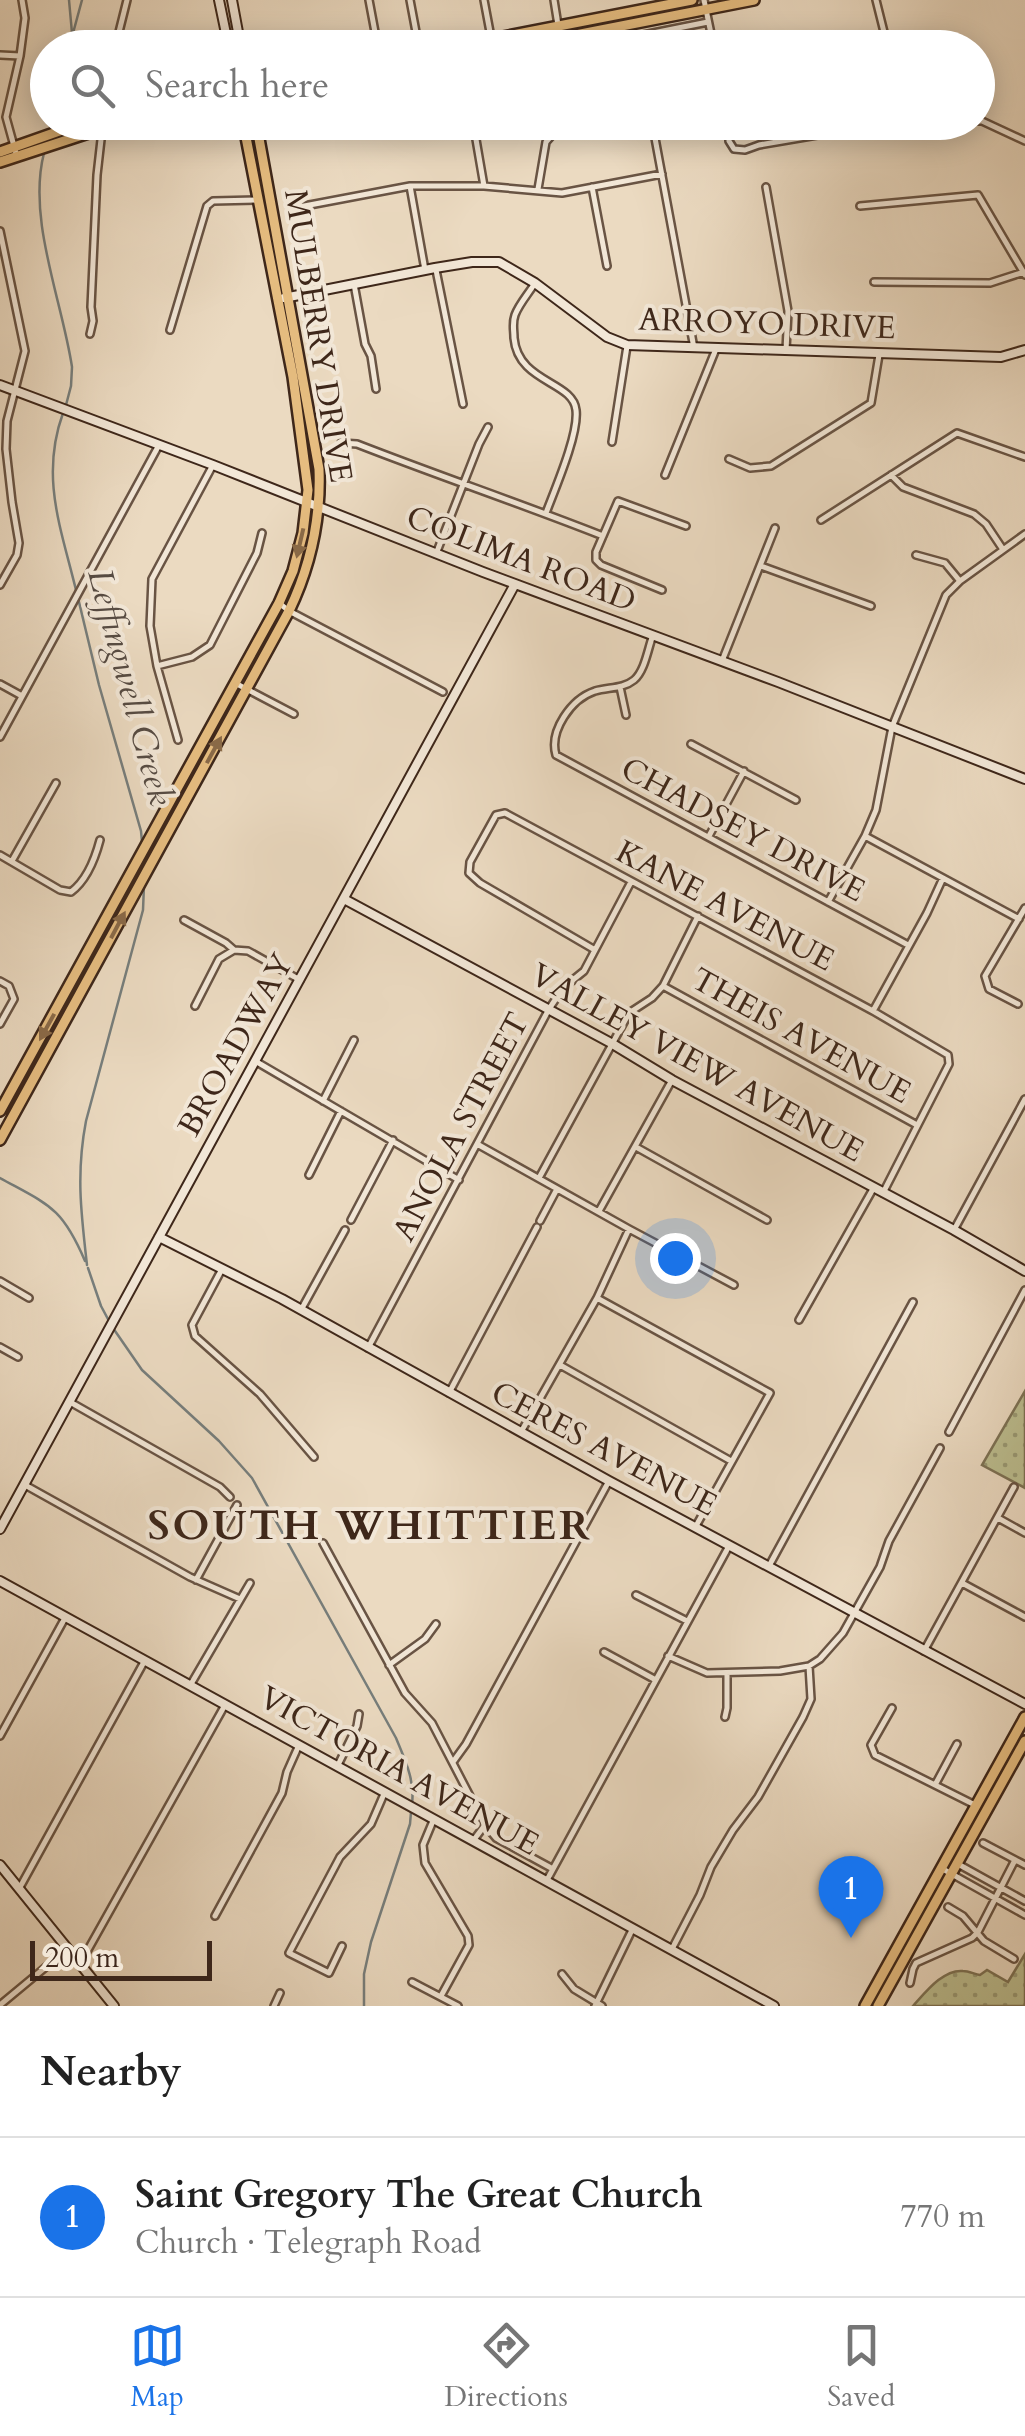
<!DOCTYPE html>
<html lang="en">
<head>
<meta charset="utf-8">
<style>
	:root { --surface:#fff; --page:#f6f6f6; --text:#222; --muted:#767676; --line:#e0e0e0; --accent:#1a73e8 }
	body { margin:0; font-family:Cardo,serif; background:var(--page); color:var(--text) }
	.scale { position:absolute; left:30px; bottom:25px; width:182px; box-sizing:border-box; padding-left:10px; border:5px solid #3e271a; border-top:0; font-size:28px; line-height:35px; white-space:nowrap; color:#3e271a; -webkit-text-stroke:8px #f2e7d7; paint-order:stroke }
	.you { position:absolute; left:675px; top:1258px; width:35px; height:35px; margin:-25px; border:8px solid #fff; border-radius:50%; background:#1a73e8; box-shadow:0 0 0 15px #1a73e833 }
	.badge { display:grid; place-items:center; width:65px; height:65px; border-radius:50%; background:var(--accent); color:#fff; font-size:32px; font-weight:700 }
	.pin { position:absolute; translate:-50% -82px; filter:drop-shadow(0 2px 5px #0008) }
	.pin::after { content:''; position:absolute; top:52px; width:35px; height:30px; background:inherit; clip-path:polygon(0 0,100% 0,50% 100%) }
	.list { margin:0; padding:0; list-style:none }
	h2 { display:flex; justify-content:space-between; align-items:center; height:130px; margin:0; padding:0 40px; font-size:42px }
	h2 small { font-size:32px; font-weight:400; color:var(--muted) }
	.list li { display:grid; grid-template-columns:65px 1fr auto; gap:30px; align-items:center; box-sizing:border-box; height:160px; padding:0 40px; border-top:2px solid var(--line) }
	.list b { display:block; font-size:38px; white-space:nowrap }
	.list p { margin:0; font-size:32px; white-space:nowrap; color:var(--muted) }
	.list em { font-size:32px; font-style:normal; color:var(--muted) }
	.icon { flex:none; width:55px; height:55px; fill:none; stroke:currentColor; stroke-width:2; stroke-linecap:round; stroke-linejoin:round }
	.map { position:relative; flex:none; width:1025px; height:2006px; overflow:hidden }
	.search { position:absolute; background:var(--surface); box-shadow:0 5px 25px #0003; left:30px; right:30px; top:30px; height:110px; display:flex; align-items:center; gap:25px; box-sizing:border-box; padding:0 35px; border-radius:55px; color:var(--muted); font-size:38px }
	.sheet { height:290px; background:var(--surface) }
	nav { display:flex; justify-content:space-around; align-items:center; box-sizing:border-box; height:140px; border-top:2px solid var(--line); background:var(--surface); font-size:28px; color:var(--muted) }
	nav a { display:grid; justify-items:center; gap:5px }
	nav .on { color:var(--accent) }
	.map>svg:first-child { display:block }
</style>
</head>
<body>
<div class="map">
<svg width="1025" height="2006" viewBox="0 0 1025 2006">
	<defs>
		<pattern id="green-dots" width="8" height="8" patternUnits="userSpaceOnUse" patternTransform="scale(2.5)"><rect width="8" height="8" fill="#bcbe90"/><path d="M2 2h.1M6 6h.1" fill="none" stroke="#9a9a75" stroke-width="1.8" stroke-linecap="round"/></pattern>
	</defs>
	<rect width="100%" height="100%" fill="#ebdac1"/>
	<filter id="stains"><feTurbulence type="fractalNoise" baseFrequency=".002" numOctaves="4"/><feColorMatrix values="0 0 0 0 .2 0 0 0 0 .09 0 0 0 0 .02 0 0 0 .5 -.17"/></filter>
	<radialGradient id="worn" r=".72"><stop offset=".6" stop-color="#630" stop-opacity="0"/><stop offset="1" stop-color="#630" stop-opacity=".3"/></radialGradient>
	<path fill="url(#green-dots)" stroke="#7d7255" stroke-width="2.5" d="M 1025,1391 L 1025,1488 L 982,1465 Z
		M 1025,1954 L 1025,2006 L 913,2006 C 925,1993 943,1969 963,1971 C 969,1971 974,1974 980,1975 L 987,1970 L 1008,1982 Z"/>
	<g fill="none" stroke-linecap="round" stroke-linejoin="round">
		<path stroke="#777e7c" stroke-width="2.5" d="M 69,0 L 72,33
			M 69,48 L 82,0
			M 44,153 C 27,219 62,300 72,367 L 71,386 L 66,405
			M 63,413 C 40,477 61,528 76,590
			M 78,598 L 99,685 L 141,831 L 142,842
			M 0,1178 C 49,1205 62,1207 85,1261
			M 87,1265 C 81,1213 76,1173 86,1121 L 143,910 L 144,885
			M 88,1268 L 101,1306 L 109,1321
			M 113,1328 L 142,1370 L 219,1441 L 252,1478 L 396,1738 C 405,1760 415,1780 412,1804
			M 364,2006 L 364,1974 L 371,1942 L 410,1824 L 411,1812"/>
		<defs>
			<path id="street" d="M 369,0 L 378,48
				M 410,0 L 419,48
				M 484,0 L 493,48
				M 554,0 L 558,25
				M 704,0 L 714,48
				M 876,0 L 888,48
				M 115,48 L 127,0
				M 578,48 L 708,22
				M 0,55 L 20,56
				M 978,121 L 982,121 L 1025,141
				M 473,122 L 484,186
				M 652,122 L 694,348
				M 729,122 L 729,141 L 734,149 L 745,150 L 759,145 L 829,133 L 949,122
				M 17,157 L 6,117 L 20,56 L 25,18 L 22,0
				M 410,186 L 425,270
				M 592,187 L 607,266
				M 766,187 L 788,311 L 786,350
				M 538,189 L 546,142 L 554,133 L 577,122
				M 860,206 L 978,195 L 1025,275
				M 299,207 L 410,186 L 484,186 L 562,193 L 662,174
				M 0,231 L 25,351 L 7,421 L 6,449 L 12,502 L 19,543 L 17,555 L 0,585
				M 436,270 L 463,404
				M 874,282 L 990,283 L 1024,272
				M 535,283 C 529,293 519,304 515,315 C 512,323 514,330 514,338 C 518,383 573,381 576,410 C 579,434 555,489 546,513
				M 354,284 L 365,344 L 371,356 L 376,389
				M 170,330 L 207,206 L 213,201 L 258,200
				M 90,334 L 93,321 L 91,307 L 97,175 L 103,122
				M 612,442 L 627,346
				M 341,443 L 357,444 C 439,476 522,504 603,536
				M 729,459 L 750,468 L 771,466 L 871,403 L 879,355
				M 665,475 L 716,349
				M 891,475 L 903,487 L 974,514 L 986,524 L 1002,548
				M 821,520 L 957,433 L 1025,457
				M 436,554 L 479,444 L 488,427
				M 916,555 L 945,563 L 959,580
				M 761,566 L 871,606
				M 662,590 L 601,565 L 596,560 L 596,552 L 618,501 L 686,526
				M 279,603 L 289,611 L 443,692
				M 653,635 C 648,648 645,671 634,680 C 623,689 608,687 595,691 C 571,699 549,731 556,755 L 908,945
				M 722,661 L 775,528
				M 157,666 L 192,657 L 210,645 L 257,553 L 262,533
				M 235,683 L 294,714
				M 0,684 L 22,696
				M 620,687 L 626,715
				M 0,737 L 159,445
				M 178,740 L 157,666 L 150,626 L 152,579 L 213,465
				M 691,744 L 796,800
				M 709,836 L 744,771
				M 865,836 L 1019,919
				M 0,855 L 60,890 L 71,892 C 87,880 95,859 100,840
				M 12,861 L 56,783
				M 828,902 L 865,836 L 876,810 L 892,727 L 946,595 L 960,581 L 1025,534
				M 184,920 L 226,943 L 234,950 L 248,951 L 300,980
				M 595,950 L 480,883 L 469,873 L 470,862 L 496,815 L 505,813 L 873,1011 L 948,1055 L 949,1064 L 883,1193
				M 0,981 L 9,986 L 14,999 L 0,1024
				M 663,986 L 917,1125
				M 1018,1004 L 989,989 L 985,976 L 1025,908
				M 195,1006 L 219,959 L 234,950
				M 873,1011 L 927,913 L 943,878
				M 255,1061 L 459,1180
				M 323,1101 L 354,1040
				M 477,1144 L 629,1229 L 734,1285
				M 636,1147 L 767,1220
				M 309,1175 L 341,1111
				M 539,1178 L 629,1013 L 652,998 L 663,986 L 698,916
				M 599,1211 L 672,1080
				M 351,1220 L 393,1140
				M 540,1221 L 557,1189
				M 954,1230 L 1025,1099
				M 222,1269 L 192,1325 L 195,1336 L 260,1394 L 314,1457
				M 0,1281 L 29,1298
				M 597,1298 L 770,1393 L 696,1526
				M 301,1310 L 345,1230
				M 799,1320 L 873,1189
				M 0,1347 L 18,1357
				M 368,1348 L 549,1009 L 563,988 L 584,971 L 631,882
				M 560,1365 L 731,1461
				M 449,1393 L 537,1227
				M 70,1402 L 220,1487 L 230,1497
				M 521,1432 L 597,1298 L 629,1229
				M 949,1432 L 1025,1290
				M 25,1485 L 190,1577 L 240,1599
				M 998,1518 L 1025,1533
				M 323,1543 L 405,1693 L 432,1723 L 485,1825 L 473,1841
				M 769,1566 L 913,1302
				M 196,1580 L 237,1505
				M 962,1583 L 1025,1617
				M 636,1595 L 687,1621
				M 924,1651 L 1014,1487
				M 604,1652 L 654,1679
				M 668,1656 L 707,1673 L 780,1671 L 809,1666 L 820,1659 L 843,1633 L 880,1567 L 889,1541 L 940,1448
				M 389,1665 L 425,1639 L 436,1624
				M 191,1684 L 250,1583
				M 892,1708 L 871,1745 L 875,1755 L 975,1805
				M 725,1717 L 727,1708 L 727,1673
				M 0,1736 L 65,1618
				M 453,1762 L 466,1744 L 609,1481
				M 338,1765 L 357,1726 L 359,1714
				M 935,1785 L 957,1744
				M 433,1821 L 423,1845 L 425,1863 L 468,1936 L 469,1945 L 441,1996
				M 485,1825 L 496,1838 L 553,1869
				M 983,1843 L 1025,1865
				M 958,1864 L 1025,1901
				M 941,1868 L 1025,1915
				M 547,1880 L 729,1546
				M 19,1889 L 144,1662
				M 948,1907 L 963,1916 L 984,1941 L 1014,1959
				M 215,1916 L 282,1793 L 287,1772 L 299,1745
				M 342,1946 L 329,1973 L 289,1953 L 340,1857 L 371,1824 L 384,1794
				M 672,1949 L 700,1895 L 711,1867 L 733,1830 L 758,1797 L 803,1717 L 811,1699 L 809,1666
				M 80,1964 L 225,1705
				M 562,1974 L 574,1989 L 602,2006
				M 412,1982 L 458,2006
				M 910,1983 L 913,1969 L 916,1963 L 972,1938 L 978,1932 L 1015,1860
				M 0,2005 L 47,1966
				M 274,2006 L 280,1993
				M 595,2006 L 633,1928"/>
			<path id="secondary" d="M 219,0 L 229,48
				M 232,0 L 241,48
				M 284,298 L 435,268 L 472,262 L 499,262 L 535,283 L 607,337 L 627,345 L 1001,357 L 1025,350
				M 0,385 L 213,465 L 483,572 L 778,682 L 1025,779
				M 344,899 L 611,1043 L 672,1080 L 954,1230 L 1025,1271
				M 159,1237 L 282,1299 L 609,1481 L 1025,1704
				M 0,1529 L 515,584
				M 0,1581 L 774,2006
				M 0,1865 L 114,2006"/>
			<path id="primary" d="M 446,48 L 692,0
				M 509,48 L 754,0
				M 0,152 L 85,122
				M 0,162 L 122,122
				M 0,1111 L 279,603 L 293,571 L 303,533 L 308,490 L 293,377 L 243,122
				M 0,1140 L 289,611 C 311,565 321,520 319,469 L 256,122
				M 865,2006 L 1025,1717
				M 878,2006 L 1025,1741"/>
		</defs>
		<use href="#street" stroke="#695444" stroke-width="10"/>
		<use href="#secondary" stroke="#3e271a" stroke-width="12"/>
		<use href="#primary" stroke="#3e271a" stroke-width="14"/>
		<use href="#street" stroke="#f2e7d7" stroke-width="5"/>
		<use href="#secondary" stroke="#f2e7d7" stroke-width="8"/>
		<use href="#primary" stroke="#e6bd80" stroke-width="9"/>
	</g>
	<defs><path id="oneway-solid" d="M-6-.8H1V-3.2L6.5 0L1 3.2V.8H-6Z" transform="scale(2.5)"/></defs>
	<g fill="#8a6a48">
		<use href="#oneway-solid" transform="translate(300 543) rotate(103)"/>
		<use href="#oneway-solid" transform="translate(214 750) rotate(-61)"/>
		<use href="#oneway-solid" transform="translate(118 925) rotate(-62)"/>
		<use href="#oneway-solid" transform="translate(47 1027) rotate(119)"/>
	</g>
	<g text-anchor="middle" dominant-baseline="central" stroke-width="8" stroke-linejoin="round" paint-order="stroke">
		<g font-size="32" fill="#3e271a" stroke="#f2e7d7">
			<text transform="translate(767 324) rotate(2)">ARROYO DRIVE</text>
			<text transform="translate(318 336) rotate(81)">MULBERRY DRIVE</text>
			<text transform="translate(521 559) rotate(21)">COLIMA ROAD</text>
			<text transform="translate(743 830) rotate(28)">CHADSEY DRIVE</text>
			<text transform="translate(725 906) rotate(28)">KANE AVENUE</text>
			<text transform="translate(801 1036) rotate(29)">THEIS AVENUE</text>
			<text transform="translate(236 1045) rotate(-61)">BROADWAY</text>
			<text transform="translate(697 1063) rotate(29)">VALLEY VIEW AVENUE</text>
			<text transform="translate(461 1127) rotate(-62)">ANOLA STREET</text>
			<text transform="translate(604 1449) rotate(28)">CERES AVENUE</text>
			<text transform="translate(399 1771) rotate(29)">VICTORIA AVENUE</text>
		</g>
		<g font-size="35" font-style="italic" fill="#564b43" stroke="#f2e7d7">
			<text transform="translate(130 687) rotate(75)">Leffingwell Creek</text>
		</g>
		<g font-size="42" font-weight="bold" letter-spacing="2.5" fill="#3e271a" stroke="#f2e7d7">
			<text x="370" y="1525">SOUTH WHITTIER</text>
		</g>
	</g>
	<rect width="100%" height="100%" filter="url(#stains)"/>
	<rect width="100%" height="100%" fill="url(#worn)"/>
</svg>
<div class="scale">200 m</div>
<div class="you"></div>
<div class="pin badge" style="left:851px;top:1938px">1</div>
<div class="search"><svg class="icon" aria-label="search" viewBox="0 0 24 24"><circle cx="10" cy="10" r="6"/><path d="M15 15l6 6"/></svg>Search here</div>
</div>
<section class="sheet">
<h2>Nearby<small></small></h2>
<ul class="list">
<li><span class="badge">1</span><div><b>Saint Gregory The Great Church</b><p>Church · Telegraph Road</p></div><em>770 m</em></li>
</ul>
</section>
<nav>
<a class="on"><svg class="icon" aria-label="map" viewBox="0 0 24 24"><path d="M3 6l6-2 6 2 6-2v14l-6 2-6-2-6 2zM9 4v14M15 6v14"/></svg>Map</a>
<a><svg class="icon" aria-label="directions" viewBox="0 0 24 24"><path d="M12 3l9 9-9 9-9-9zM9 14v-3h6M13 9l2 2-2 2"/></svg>Directions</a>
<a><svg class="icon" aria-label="saved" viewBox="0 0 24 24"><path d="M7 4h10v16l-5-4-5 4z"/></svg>Saved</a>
</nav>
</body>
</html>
